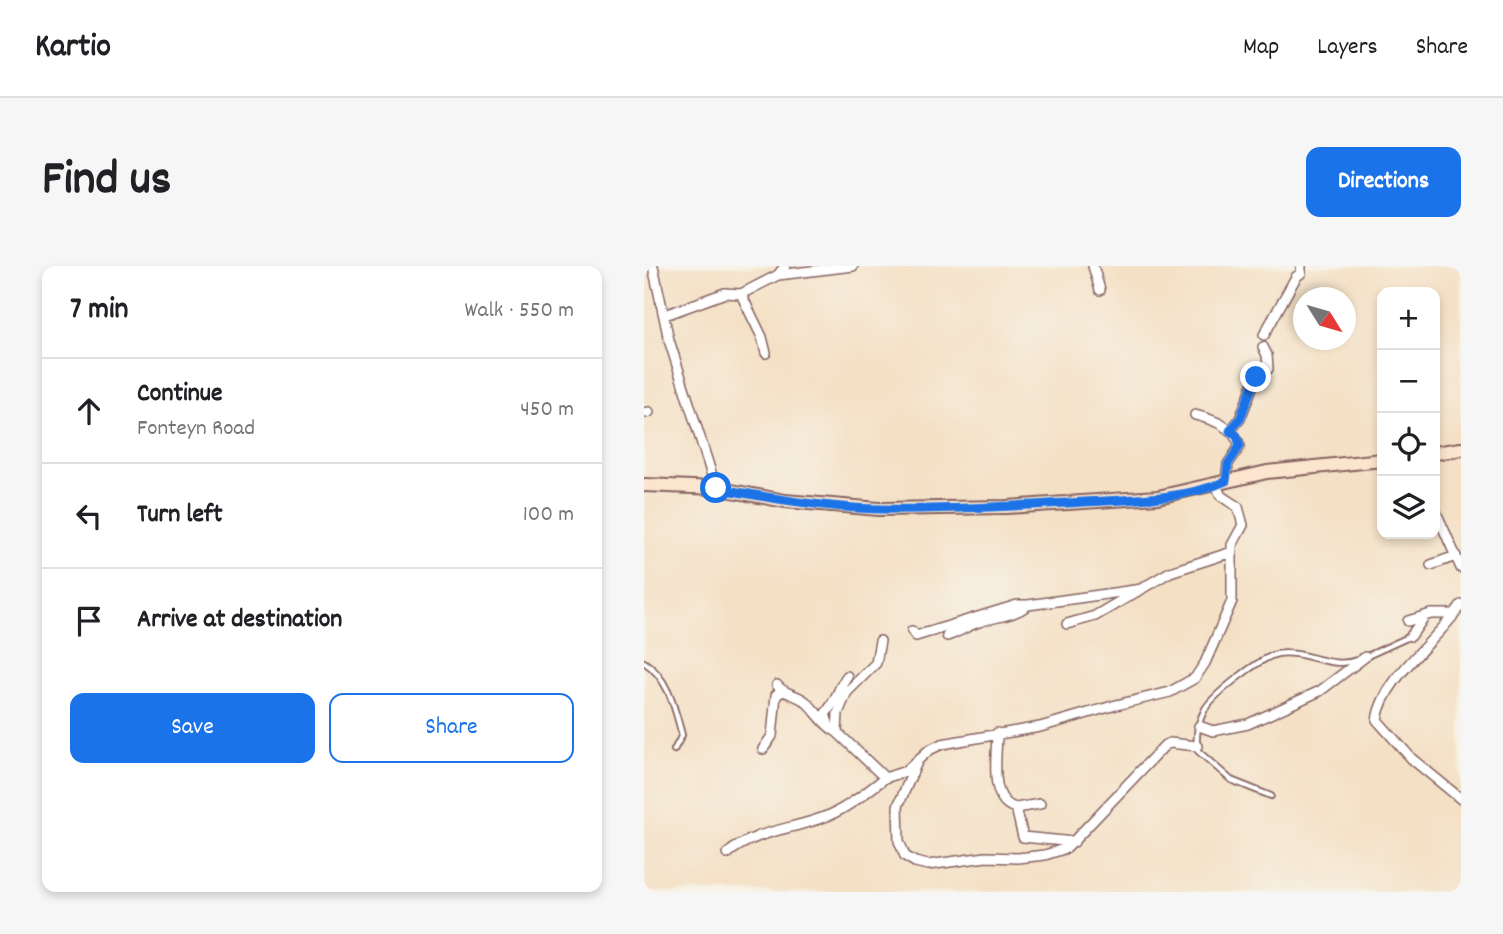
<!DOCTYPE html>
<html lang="en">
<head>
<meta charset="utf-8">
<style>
	:root { --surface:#fff; --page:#f6f6f6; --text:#202124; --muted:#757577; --line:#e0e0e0; --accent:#1a73e8 }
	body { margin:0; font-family:Dekko,sans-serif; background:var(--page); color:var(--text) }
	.controls { position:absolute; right:21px; top:21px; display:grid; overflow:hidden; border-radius:14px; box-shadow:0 4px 10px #0003 }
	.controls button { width:63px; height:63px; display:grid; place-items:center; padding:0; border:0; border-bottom:2px solid var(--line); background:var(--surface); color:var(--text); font:35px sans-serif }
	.compass { position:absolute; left:649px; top:21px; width:63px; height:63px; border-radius:50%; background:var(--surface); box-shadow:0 4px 10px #0003; rotate:127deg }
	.stop { position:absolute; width:21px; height:21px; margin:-16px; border:5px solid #1a73e8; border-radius:50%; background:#fff }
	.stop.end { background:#1a73e8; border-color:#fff; box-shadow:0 2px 7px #0008 }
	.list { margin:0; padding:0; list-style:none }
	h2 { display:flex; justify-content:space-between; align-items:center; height:91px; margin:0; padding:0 28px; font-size:30px }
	h2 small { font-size:23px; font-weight:400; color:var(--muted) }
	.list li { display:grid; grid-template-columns:46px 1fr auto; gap:21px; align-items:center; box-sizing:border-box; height:105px; padding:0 28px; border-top:2px solid var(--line) }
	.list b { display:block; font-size:26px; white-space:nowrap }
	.list p { margin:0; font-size:23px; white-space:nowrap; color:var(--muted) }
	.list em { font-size:23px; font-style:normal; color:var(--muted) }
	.actions { display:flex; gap:14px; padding:21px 28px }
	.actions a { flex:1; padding:16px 0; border:2px solid var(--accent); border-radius:14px; text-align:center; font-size:24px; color:var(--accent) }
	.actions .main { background:var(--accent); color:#fff }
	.icon { flex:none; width:38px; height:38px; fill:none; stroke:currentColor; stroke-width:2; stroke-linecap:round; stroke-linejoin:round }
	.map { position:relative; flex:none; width:817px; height:626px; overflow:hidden; border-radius:14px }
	header { display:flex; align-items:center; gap:42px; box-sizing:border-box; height:98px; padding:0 35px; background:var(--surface); border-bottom:2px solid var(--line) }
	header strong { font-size:33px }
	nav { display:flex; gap:38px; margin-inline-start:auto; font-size:24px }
	.intro { display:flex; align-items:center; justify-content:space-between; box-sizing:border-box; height:168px; padding:0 42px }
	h1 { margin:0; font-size:49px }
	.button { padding:18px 32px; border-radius:14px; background:var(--accent); color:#fff; font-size:24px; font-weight:700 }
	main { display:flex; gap:42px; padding:0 42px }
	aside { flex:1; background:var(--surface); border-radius:14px; box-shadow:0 4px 10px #0003 }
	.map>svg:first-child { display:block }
</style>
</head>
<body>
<header>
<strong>Kartio</strong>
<nav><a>Map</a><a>Layers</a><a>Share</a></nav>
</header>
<div class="intro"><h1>Find us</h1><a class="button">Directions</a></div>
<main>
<aside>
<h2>7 min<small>Walk · 550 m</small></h2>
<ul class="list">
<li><svg class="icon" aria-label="ahead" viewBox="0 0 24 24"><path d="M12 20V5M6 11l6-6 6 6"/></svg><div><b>Continue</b><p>Fonteyn Road</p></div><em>450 m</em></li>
<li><svg class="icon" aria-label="left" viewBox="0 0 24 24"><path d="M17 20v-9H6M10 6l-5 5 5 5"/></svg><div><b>Turn left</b></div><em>100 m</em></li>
<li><svg class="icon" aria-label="arrive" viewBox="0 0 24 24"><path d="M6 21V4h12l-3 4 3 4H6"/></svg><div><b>Arrive at destination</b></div></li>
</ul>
<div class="actions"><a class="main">Save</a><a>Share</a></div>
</aside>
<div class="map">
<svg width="817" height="626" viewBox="0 0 817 626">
	<rect width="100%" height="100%" fill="#f7f3e8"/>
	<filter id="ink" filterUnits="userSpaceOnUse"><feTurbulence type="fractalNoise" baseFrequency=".0143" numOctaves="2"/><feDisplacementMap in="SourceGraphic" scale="14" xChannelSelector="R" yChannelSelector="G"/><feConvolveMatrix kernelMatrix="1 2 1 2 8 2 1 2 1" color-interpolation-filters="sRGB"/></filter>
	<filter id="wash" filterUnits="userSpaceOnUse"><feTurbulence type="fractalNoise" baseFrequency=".00686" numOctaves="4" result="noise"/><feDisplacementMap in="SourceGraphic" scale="28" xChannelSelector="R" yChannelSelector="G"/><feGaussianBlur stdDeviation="1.57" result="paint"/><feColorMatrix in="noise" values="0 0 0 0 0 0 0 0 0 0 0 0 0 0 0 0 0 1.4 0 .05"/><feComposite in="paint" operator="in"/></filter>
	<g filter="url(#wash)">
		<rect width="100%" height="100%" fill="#f4e0c5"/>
	</g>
	<g filter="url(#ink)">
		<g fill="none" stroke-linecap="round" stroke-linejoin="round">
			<defs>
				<path id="lane" d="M 721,391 L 767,370
					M 0,396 C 24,411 31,443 38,469 L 30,484
					M 627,530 L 587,514 L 554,485 C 551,471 554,456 561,443 C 570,428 616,392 633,388 C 661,383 686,404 713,394"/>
				<path id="street" d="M 9,0 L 25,74 L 72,222
					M 449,0 L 456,24
					M 134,9 L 209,0
					M 97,28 L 134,9 L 141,0
					M 21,49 L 81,27 L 97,28 L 118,71 L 122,87
					M 620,69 L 652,11 L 657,7 L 657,0
					M 0,147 L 5,146
					M 551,149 C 570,154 589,160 596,180 L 584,198 L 582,215
					M 586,165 L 596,153 L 612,111 L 624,103 L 623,89 L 619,81
					M 791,244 L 817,302
					M 787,299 L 812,290
					M 817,339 C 794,375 739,411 733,454 L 768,493 L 817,533
					M 764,355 L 787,348 L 811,348
					M 423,358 L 451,350 L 526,306 L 588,286
					M 268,365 L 272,370 L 373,339 L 384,339
					M 303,370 C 315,366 325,359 335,356 C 352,350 368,351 384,339 L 498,323
					M 767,370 L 780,351
					M 133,419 C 139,428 152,428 161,435 C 173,445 179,459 193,466 L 241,512 L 262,505 L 285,484 L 298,478 L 396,461 L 472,439 L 526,426 L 551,412 L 561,397 L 588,335 L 588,279 L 599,259 L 594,241 L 577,230 L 572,219
					M 184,457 L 181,448 C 192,436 194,422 203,410
					M 555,460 L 569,465 L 604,458 L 676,425 L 721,391
					M 193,466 L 194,447 L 203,426 L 232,397 L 236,375
					M 353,467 C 353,489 344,536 372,542
					M 119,483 L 128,470 L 132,429 L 139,425
					M 273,496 L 254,540 L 255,575 L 261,590 L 271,596 L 284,599 L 342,591 L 374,592 L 401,589 L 423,582 L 521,479 L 526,477 L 553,480
					M 396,538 L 372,542 L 379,571 L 430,576
					M 83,588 C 114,562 154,564 190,547 C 208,539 225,524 241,512"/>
				<path id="secondary" d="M 791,187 L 817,183
					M 0,219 L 72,222 L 141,235 L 235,243 L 362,241 L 514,231 L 623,206 L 738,194"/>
			</defs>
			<use href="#lane" stroke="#866361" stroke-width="8"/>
			<use href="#street" stroke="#866361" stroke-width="12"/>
			<use href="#secondary" stroke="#866361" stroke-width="16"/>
			<use href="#lane" stroke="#fff" stroke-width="4.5"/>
			<use href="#street" stroke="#fff" stroke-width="9"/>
			<use href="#secondary" stroke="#fce5cf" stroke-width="12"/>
		</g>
	</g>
	<g fill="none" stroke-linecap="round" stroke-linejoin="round" filter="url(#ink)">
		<path stroke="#1a73e8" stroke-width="9" d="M 72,222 C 126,232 181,242 236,243 C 304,244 372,240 440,236 C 485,233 540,234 582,215 L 584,198 L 596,180 L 593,170 L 586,165 L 596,153 L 612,111"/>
	</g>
</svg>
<div class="controls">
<button>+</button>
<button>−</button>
<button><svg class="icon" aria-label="locate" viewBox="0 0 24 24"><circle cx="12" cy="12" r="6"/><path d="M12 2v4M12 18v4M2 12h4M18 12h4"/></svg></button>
<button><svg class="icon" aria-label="layers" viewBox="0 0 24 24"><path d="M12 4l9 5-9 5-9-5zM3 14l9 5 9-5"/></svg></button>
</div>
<svg class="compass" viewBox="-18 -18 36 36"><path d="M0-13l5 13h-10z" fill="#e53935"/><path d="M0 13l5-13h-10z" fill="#757577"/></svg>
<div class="stop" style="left:72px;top:222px"></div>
<div class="stop end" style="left:612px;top:111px"></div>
</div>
</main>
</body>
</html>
